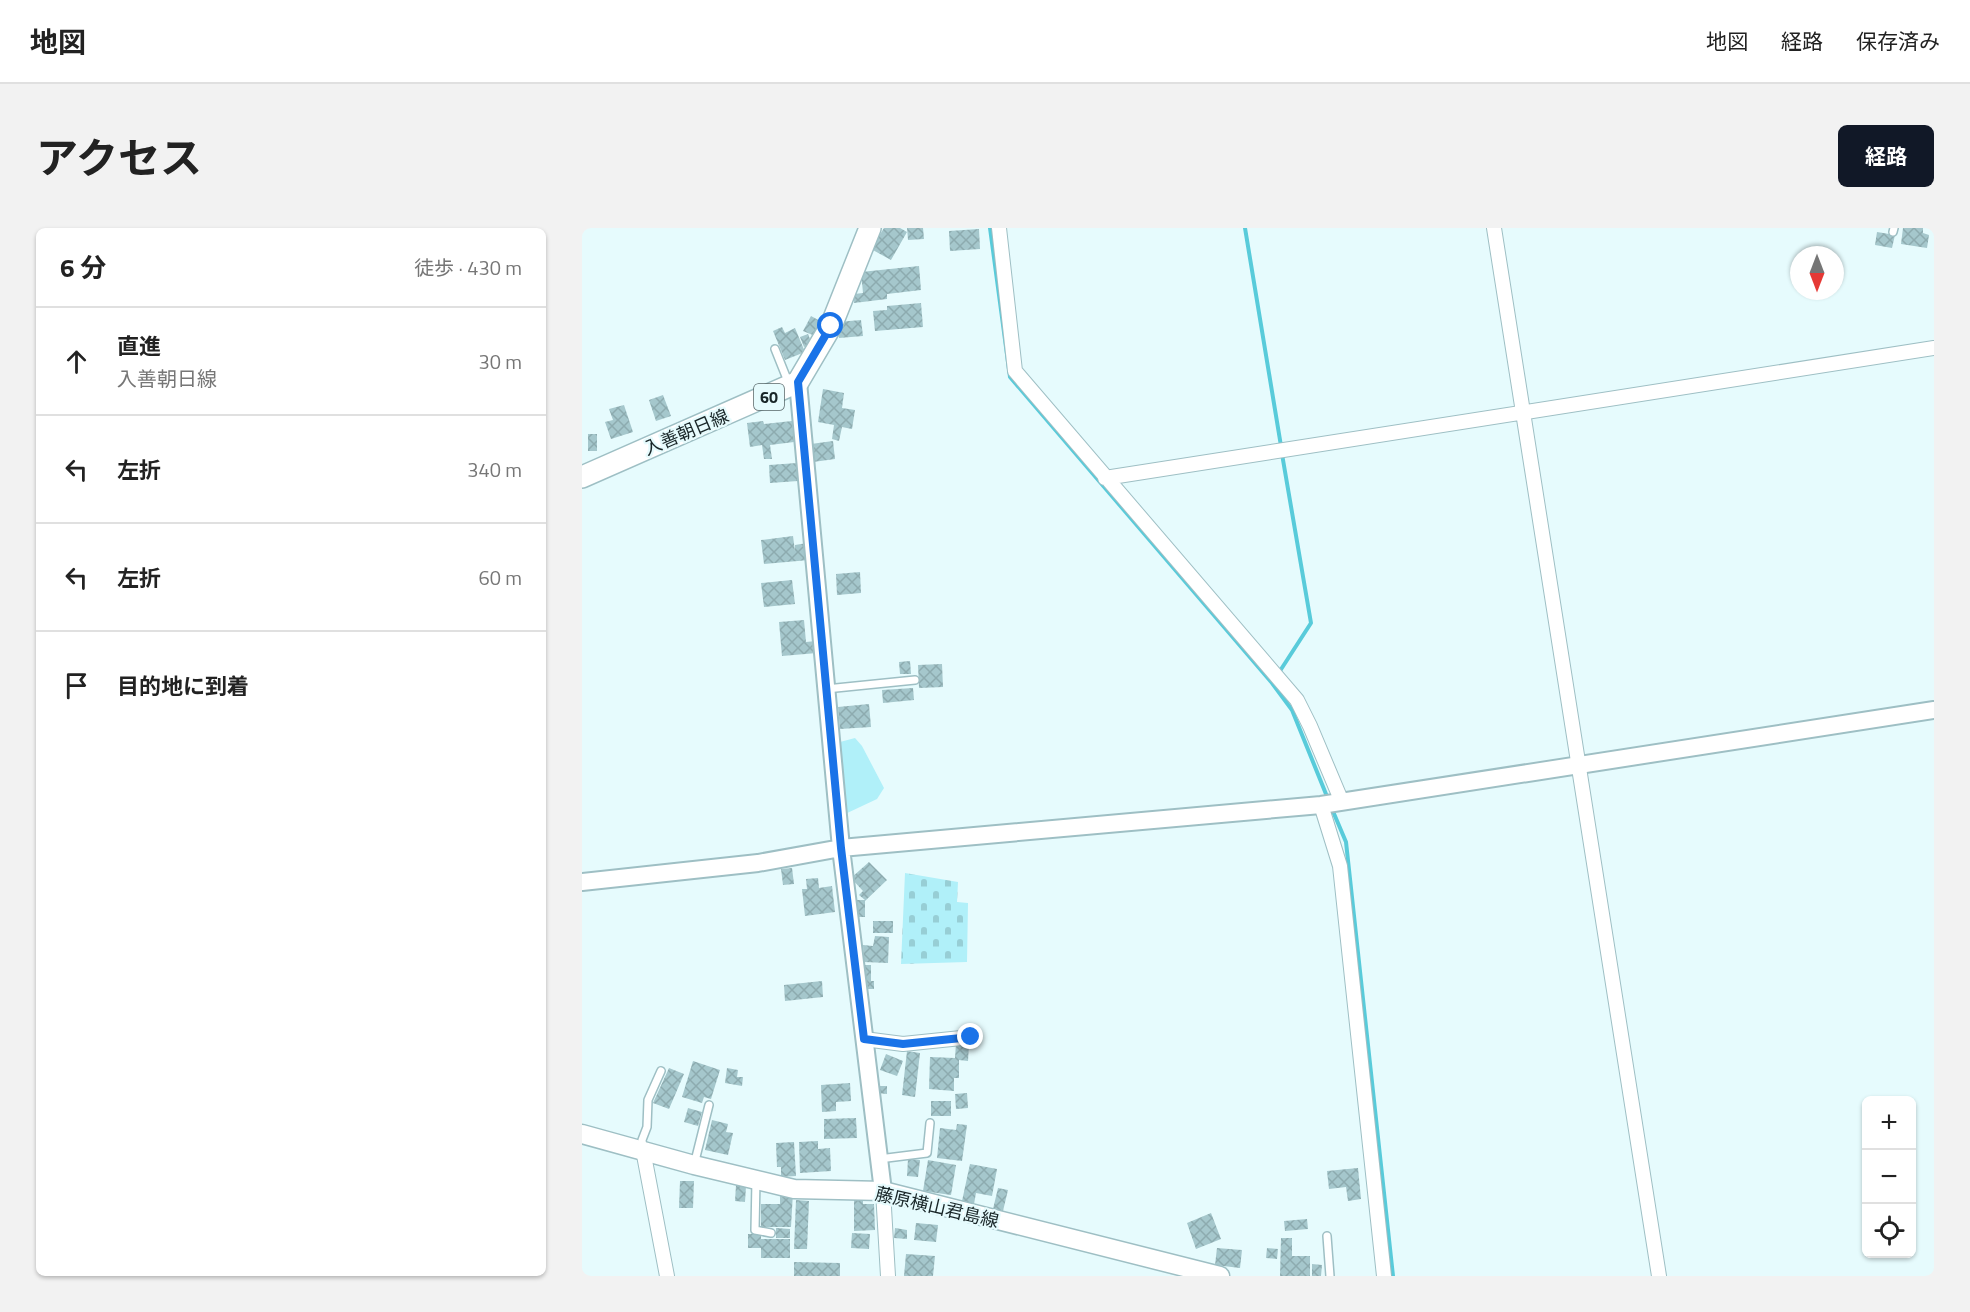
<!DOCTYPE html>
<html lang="ja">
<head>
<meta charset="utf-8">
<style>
	:root { --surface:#fff; --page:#f2f2f2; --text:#222; --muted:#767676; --line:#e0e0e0; --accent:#111827 }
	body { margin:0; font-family:"Titillium Web","Noto Sans JP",sans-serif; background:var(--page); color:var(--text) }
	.controls { position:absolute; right:18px; bottom:18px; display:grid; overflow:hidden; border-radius:9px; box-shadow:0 2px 4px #0004 }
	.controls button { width:54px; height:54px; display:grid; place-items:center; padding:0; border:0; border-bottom:2px solid var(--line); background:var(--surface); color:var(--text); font:30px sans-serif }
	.compass { position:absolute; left:1208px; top:18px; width:54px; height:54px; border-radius:50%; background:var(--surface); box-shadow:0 2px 4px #0004; rotate:180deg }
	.stop { position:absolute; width:18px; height:18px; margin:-14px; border:4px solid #1a73e8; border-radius:50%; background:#fff }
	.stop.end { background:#1a73e8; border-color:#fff; box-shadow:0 2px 6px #0008 }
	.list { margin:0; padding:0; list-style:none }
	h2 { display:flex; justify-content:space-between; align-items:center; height:78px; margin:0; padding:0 24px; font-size:26px }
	h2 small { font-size:20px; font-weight:400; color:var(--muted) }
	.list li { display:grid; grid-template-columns:39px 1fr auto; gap:18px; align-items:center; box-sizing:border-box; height:108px; padding:0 24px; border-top:2px solid var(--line) }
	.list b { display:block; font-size:22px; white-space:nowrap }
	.list p { margin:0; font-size:20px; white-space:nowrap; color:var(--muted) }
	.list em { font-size:20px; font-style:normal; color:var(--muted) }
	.icon { flex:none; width:33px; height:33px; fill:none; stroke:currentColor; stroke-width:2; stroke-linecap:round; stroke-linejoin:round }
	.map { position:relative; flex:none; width:1352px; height:1048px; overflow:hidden; border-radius:9px }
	header { display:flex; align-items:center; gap:36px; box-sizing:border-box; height:84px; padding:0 30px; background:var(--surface); border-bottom:2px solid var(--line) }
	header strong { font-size:28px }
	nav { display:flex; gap:33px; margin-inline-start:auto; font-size:21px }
	.intro { display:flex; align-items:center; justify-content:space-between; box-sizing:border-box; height:144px; padding:0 36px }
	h1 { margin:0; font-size:42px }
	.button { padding:15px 27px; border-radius:9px; background:var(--accent); color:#fff; font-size:21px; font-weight:700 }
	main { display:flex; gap:36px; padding:0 36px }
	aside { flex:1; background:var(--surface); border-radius:9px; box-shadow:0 2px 4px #0004 }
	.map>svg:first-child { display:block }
</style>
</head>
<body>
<header>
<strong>地図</strong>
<nav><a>地図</a><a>経路</a><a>保存済み</a></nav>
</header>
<div class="intro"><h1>アクセス</h1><a class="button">経路</a></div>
<main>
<aside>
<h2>6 分<small>徒歩 · 430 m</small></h2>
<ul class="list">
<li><svg class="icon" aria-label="ahead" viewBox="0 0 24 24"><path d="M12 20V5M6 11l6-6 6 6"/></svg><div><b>直進</b><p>入善朝日線</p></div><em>30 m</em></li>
<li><svg class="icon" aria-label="left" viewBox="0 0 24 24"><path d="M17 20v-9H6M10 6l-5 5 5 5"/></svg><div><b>左折</b></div><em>340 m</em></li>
<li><svg class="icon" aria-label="left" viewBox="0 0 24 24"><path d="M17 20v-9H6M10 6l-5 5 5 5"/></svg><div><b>左折</b></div><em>60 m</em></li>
<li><svg class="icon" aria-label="arrive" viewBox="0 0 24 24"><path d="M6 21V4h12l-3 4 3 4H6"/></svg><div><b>目的地に到着</b></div></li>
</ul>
</aside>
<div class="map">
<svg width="1352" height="1048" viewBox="0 0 1352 1048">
	<defs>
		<pattern id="cemetery-stones" width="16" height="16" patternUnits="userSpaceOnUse" patternTransform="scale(1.5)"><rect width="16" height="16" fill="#b0f0f9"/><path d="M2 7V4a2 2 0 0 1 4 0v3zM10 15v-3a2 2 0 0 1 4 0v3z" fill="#97ced5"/></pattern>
		<pattern id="building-cross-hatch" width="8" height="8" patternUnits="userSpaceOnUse" patternTransform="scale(1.5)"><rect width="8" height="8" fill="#a5c7cc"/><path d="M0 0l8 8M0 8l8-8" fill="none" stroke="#8dabaf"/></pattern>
	</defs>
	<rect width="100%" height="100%" fill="#e6fbfd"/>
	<path fill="#b0f0f9" d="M 273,510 L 280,518 L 302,560 L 295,571 L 261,587 L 258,514 Z"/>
	<path fill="url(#cemetery-stones)" d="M 323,645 L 376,654 L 375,674 L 386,675 L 385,734 L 319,736 Z"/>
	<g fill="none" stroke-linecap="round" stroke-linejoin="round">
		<path stroke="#58cbda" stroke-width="4" d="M 408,0 L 428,149 L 690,455 L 710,482 L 746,571
			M 663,0 L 699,218
			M 696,446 L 729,395 L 700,226
			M 750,581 L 764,614 L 811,1048"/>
	</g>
	<path fill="url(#building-cross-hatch)" d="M 302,0 L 318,0 L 325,4 L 309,32 L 289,21 Z
		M 325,0 L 341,0 L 342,11 L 326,12 Z
		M 1321,0 L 1341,0 L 1341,5 L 1347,7 L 1345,20 L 1319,16 Z
		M 397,1 L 398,21 L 368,23 L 367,3 Z
		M 1295,4 L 1313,7 L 1310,20 L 1293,17 Z
		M 337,38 L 339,62 L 305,66 L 305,71 L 272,75 L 272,66 L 281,65 L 279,44 Z
		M 339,75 L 341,99 L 293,103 L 291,83 L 305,82 L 305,78 Z
		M 229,88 L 240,94 L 233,108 L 221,103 Z
		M 279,92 L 281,108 L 257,110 L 256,94 Z
		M 200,99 L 203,105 L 213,100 L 223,124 L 203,132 L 191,103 Z
		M 226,106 L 230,116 L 222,119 L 218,109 Z
		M 241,161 L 262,165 L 260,180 L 273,182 L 270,201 L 260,199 L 257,213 L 250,211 L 252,197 L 236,194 Z
		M 81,167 L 89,188 L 74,193 L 67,172 Z
		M 42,177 L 51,204 L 29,211 L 23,194 L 31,192 L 27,181 Z
		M 181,193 L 182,196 L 210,193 L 212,214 L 188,217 L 190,231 L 182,231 L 180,217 L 168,219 L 165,195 Z
		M 6,206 L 15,206 L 15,223 L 6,223 Z
		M 251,213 L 253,231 L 231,234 L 229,216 Z
		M 215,235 L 216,253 L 188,255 L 187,237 Z
		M 211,308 L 213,323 L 213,317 L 225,315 L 227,332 L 182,336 L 179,312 Z
		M 278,344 L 279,365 L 255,367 L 254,346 Z
		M 210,352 L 213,376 L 182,379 L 179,355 Z
		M 222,392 L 224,414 L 234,413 L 235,425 L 200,428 L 197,394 Z
		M 328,433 L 329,446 L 318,446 L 317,434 Z
		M 360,436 L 361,459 L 337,460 L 336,437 Z
		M 331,460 L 332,472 L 301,475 L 300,462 Z
		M 287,476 L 289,499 L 258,501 L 256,479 Z
		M 287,634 L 305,652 L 283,673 L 283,689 L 275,689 L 275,672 L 283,672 L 277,667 L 281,663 L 269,650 Z
		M 210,640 L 212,656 L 201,657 L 199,641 Z
		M 236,650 L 237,660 L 250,658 L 253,684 L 223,688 L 220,661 L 225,661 L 224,651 Z
		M 291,693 L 311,693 L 311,705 L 291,705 Z
		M 293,708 L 307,709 L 306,735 L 282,734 L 281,717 L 291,718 Z
		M 280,737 L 289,737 L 289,753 L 292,753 L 292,761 L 280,761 Z
		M 240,753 L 241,769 L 203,773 L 202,757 Z
		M 374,815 L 387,816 L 386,833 L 377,832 L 377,850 L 372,850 L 372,863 L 347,861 L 348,829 L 373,830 Z
		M 325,823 L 338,825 L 333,869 L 320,867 Z
		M 304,826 L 321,833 L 315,848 L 298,842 Z
		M 111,833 L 138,842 L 129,871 L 122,869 L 120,875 L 100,869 Z
		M 87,840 L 102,846 L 87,881 L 71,875 Z
		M 145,840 L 156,842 L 155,849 L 161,849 L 160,858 L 143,855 Z
		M 268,855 L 269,873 L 254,874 L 254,883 L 240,884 L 239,857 Z
		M 295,858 L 305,858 L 305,866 L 295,865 Z
		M 385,865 L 386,880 L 374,881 L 373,866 Z
		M 349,873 L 369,873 L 369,888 L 349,888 Z
		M 106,880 L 120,884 L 116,898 L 102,894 Z
		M 274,890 L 275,910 L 242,911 L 242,891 Z
		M 130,892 L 146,896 L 144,904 L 151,905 L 146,927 L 123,922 Z
		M 375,896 L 385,897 L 380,933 L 355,930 L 358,900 L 374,902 Z
		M 236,913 L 236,921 L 248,920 L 249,943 L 218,945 L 217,914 Z
		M 212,914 L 214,948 L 199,949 L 199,939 L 195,939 L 194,915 Z
		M 326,931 L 338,932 L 336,949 L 325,948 Z
		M 346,932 L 374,937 L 369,967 L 341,963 Z
		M 388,936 L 415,941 L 410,968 L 394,965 L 392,976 L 380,973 Z
		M 776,940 L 779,971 L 766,973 L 764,959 L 747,961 L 745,943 Z
		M 98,953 L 112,953 L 111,980 L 97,980 Z
		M 154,957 L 164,958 L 163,974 L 153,973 Z
		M 416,960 L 426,962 L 421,983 L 411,981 Z
		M 198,964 L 211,964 L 209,999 L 179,999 L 179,976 L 198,976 Z
		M 272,966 L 281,966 L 281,976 L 292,976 L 293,1002 L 272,1003 Z
		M 214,972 L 227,973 L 225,1021 L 212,1021 Z
		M 629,985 L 639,1011 L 614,1021 L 605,995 Z
		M 725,991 L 726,1001 L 703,1003 L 702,993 Z
		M 334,995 L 356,997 L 354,1014 L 332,1012 Z
		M 194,1000 L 208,1001 L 208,1010 L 194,1010 Z
		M 313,1000 L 325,1002 L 325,1011 L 312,1010 Z
		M 270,1005 L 288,1006 L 287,1021 L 269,1020 Z
		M 166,1006 L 179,1006 L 179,1011 L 208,1011 L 208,1030 L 179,1030 L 179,1020 L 166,1020 Z
		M 699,1010 L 710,1010 L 710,1028 L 728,1028 L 728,1048 L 698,1048 Z
		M 635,1020 L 660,1022 L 658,1040 L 633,1037 Z
		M 685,1020 L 696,1021 L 695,1031 L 684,1030 Z
		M 324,1026 L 353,1028 L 351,1048 L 322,1048 Z
		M 212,1034 L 258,1035 L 258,1048 L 212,1048 Z
		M 730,1036 L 740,1037 L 739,1048 L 730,1048 Z"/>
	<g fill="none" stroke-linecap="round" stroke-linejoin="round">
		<defs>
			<path id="service" d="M 1311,4 L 1312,0
				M 193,121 L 207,156
				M 244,461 L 333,452
				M 61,920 L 60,912 L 65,899 L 66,872 L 79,843
				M 297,931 L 345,925 L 348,895
				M 112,937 L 127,877
				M 174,952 L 173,1002 L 189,1005
				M 745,1008 L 748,1048"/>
			<path id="minor" d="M 417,0 L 433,143 L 715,472 L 728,498 L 760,574
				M 912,0 L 1077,1048
				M 523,250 L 1352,120
				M 739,577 L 758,638 L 802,1048
				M 282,811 L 321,816 L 389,809
				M 61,922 L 85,1048
				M 301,963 L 306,1048"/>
			<path id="tertiary" d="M 216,154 L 259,620 L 301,963
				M 0,654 L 176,635 L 259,620 L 739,577 L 1352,482"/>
			<path id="secondary" d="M 0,906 L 112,937 L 212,961 L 301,963 L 638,1048"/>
			<path id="primary" d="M 0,249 L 216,154 L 249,98 L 288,0"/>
		</defs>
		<use href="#service" stroke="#9ebfc4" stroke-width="10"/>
		<use href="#minor" stroke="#9ebfc4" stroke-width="16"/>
		<use href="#tertiary" stroke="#9ebfc4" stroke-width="20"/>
		<use href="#secondary" stroke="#9ebfc4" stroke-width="21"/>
		<use href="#primary" stroke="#9ebfc4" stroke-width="24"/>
		<use href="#service" stroke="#fff" stroke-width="7"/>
		<use href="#minor" stroke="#fff" stroke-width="14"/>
		<use href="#tertiary" stroke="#fff" stroke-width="16"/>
		<use href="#secondary" stroke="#fff" stroke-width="18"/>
		<use href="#primary" stroke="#fff" stroke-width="21"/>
	</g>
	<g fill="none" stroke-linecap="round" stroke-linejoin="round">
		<path stroke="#1a73e8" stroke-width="8" d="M 249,98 L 216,154 L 259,620 L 282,811 L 321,816 L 389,809"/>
	</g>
	<g text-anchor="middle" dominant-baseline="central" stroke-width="4.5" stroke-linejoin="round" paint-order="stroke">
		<rect fill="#e6fbfd" stroke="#566567" stroke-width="1.5" x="172" y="156" width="30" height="26" rx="4.5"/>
		<g font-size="16" font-weight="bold" fill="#182527">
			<text x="187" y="169">60</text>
		</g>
		<g font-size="18" fill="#182527" stroke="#e6fbfd">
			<text transform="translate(104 204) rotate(-23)">入善朝日線</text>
			<text transform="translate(355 979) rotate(13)">藤原横山君島線</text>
		</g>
	</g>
</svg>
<div class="controls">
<button>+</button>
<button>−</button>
<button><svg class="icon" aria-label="locate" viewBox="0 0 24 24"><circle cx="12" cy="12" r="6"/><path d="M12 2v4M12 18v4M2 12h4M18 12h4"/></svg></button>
</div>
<svg class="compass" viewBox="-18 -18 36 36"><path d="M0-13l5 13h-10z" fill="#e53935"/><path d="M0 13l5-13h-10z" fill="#767676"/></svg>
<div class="stop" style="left:249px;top:98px"></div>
<div class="stop end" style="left:389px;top:809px"></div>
</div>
</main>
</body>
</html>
